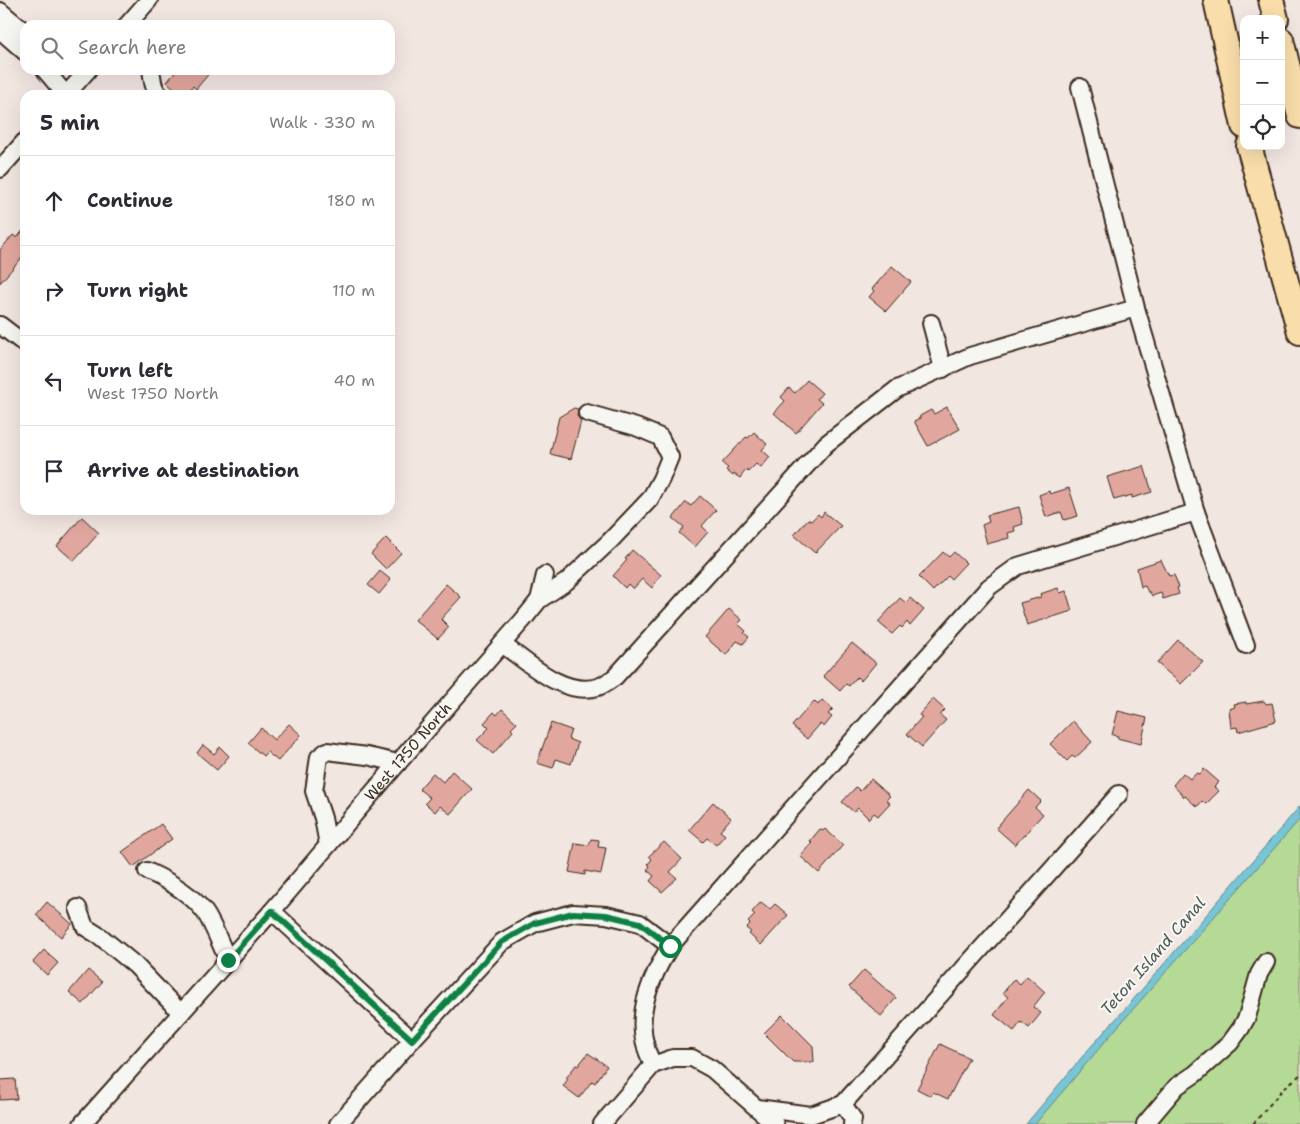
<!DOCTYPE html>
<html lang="en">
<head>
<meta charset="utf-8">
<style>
	:root { --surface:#fff; --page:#f7f7f7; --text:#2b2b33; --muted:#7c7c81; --line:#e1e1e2 }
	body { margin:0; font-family:"Shantell Sans",sans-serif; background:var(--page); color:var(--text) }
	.controls { position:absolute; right:15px; top:15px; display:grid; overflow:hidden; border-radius:10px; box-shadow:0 5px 20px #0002 }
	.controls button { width:45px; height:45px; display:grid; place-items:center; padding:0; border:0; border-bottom:1px solid var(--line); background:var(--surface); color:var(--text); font:25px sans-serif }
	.stop { position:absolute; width:15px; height:15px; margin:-11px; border:4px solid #0b8043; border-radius:50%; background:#fff }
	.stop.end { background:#0b8043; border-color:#fff; box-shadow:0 1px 5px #0008 }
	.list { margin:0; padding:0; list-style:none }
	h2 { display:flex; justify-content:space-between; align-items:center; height:65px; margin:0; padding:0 20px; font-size:21px }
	h2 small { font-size:16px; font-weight:400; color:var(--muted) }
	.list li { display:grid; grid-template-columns:32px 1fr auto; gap:15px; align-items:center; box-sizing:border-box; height:90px; padding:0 20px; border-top:1px solid var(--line) }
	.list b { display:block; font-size:19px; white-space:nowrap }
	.list p { margin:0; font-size:16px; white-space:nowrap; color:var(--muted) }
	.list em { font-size:16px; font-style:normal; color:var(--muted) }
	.icon { flex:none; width:28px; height:28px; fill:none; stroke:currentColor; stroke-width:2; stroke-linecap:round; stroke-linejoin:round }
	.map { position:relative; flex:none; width:1300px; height:1124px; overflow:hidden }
	.search { position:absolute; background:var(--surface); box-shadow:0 5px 20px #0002; left:20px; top:20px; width:375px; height:55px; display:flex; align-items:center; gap:12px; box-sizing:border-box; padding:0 18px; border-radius:15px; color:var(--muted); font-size:19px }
	.panel { position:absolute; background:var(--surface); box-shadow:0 5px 20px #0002; left:20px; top:90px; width:375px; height:425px; border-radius:15px }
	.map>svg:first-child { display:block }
</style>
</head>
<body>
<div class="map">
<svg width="1300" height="1124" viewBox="0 0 1300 1124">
	<rect width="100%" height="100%" fill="#f2e6e1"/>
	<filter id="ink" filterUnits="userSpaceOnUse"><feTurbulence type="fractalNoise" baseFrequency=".02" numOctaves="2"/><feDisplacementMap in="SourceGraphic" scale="10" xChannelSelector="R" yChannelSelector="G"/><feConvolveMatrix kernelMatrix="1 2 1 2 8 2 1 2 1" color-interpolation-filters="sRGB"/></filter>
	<g filter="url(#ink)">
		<path fill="#b5da95" stroke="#78825a" d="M 1300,808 L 1300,1124 L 1027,1124 Z"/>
		<path fill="#78c5d6" stroke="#60878c" d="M 1300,806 L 1300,819 L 1114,1031 L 1035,1124 L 1026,1124 L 1087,1051 L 1132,1001 Z"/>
		<path fill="#e1a79e" stroke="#3b2a1e" d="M 177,70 L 212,70 L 196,89 L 193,86 L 186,95 L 182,95 L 167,82 Z
			M 25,228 L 25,254 L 0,283 L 0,250 L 13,235 L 17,238 Z
			M 892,266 L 911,282 L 886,311 L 869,297 L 874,291 L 872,289 Z
			M 807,380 L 822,393 L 817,399 L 822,403 L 796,433 L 774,413 L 785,401 L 781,397 L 789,388 L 795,393 Z
			M 947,407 L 960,429 L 928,446 L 914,421 L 920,418 L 920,416 L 931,410 L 934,414 Z
			M 574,408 L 578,409 L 577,416 L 581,421 L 571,459 L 550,454 L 559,417 Z
			M 754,432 L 767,444 L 762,450 L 770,457 L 761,468 L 756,464 L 748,472 L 746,470 L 740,478 L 734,474 L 733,476 L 726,470 L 728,468 L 722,463 L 746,437 L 748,438 Z
			M 1144,466 L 1152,492 L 1132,498 L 1132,495 L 1114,500 L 1107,477 Z
			M 1069,488 L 1078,516 L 1064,520 L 1061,512 L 1046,517 L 1039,495 L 1049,491 L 1050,494 Z
			M 700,496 L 716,510 L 702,526 L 708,532 L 695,547 L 679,533 L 684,527 L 673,518 L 686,502 L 691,506 Z
			M 1019,507 L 1023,524 L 1014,527 L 1015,531 L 1008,533 L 1009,538 L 987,544 L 982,525 L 989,522 L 987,515 Z
			M 824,512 L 841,526 L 815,553 L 794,535 L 808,519 L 811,521 L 818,514 L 821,517 Z
			M 82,517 L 99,533 L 74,561 L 57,546 Z
			M 386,538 L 401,553 L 386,569 L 371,554 Z
			M 632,550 L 661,575 L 652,588 L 642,579 L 633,589 L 628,584 L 625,588 L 613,576 L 627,560 L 625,559 Z
			M 943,552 L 949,557 L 954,552 L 966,563 L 951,579 L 948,576 L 933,591 L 919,577 Z
			M 1161,560 L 1169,576 L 1174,575 L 1179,587 L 1177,588 L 1179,594 L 1163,599 L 1161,593 L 1152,596 L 1150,592 L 1148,592 L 1145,586 L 1141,587 L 1137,568 Z
			M 380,571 L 391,580 L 379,594 L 368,585 Z
			M 446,584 L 461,597 L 441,619 L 449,627 L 438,639 L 415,620 Z
			M 1058,588 L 1060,593 L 1066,591 L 1072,611 L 1027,625 L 1020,603 L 1041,597 L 1040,594 Z
			M 900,598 L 906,603 L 910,598 L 924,610 L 910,626 L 907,622 L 902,628 L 900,626 L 892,634 L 878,622 Z
			M 729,609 L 742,620 L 738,624 L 746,631 L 744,633 L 749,637 L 743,644 L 737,641 L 726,655 L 705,637 Z
			M 1178,640 L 1203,662 L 1181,684 L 1157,663 Z
			M 852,643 L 876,663 L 861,681 L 857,677 L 849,686 L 846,684 L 840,691 L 823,676 Z
			M 933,699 L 945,710 L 940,715 L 946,720 L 922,747 L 907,734 L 922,717 L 919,715 Z
			M 822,700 L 833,709 L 828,714 L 832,717 L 824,727 L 820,724 L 807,739 L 792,726 L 814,701 L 818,705 Z
			M 1264,701 L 1266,704 L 1272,703 L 1276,721 L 1238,732 L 1237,727 L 1231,728 L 1229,709 L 1235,707 L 1234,704 L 1246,702 L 1246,704 Z
			M 502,709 L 517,723 L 511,729 L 513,731 L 493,754 L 477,740 L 489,728 L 484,723 L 494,712 L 497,715 Z
			M 1118,711 L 1147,718 L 1141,744 L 1117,738 L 1118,736 L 1112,735 Z
			M 1073,721 L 1092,742 L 1075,758 L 1072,756 L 1067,761 L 1050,744 Z
			M 551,723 L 571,730 L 568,739 L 578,743 L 571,764 L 556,759 L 553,768 L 537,763 Z
			M 289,724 L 301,735 L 278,761 L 267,752 L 263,756 L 248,743 L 261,728 L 274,740 Z
			M 203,745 L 214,754 L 220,747 L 229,756 L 217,770 L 197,753 Z
			M 1204,769 L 1219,782 L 1214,787 L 1219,791 L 1206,804 L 1202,801 L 1197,807 L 1185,796 L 1184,797 L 1173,785 L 1183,773 L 1190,779 L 1197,773 L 1200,774 Z
			M 452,771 L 472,789 L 450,814 L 440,806 L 435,812 L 425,803 L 430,798 L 419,789 L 433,773 L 443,782 Z
			M 871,779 L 890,796 L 886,800 L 890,803 L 878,816 L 874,813 L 869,819 L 858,808 L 854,812 L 842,802 L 856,787 L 860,791 Z
			M 1029,790 L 1041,801 L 1035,807 L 1043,814 L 1015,845 L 996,828 Z
			M 713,802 L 731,818 L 720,831 L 725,835 L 716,845 L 707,838 L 703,842 L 689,830 Z
			M 161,824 L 172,839 L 133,867 L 122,852 Z
			M 820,829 L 823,831 L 825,829 L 843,845 L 819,873 L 800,856 L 812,843 L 810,841 Z
			M 591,839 L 599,840 L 598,847 L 606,848 L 601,874 L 585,871 L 585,875 L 569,872 L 575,843 L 589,845 Z
			M 664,842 L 682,859 L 670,872 L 677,878 L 662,892 L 650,881 L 654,876 L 647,870 L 650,866 L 648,864 L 652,859 L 649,856 Z
			M 47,902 L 72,924 L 61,937 L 36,915 Z
			M 761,902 L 770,909 L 775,904 L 788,915 L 761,945 L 749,934 L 751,932 L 746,928 L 750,924 L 748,922 L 755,915 L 752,912 Z
			M 44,950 L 58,963 L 47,975 L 33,962 Z
			M 88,970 L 102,982 L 83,1004 L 69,992 Z
			M 864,970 L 896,998 L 881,1016 L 849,987 Z
			M 1027,976 L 1045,992 L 1033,1007 L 1041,1013 L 1029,1028 L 1021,1022 L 1014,1031 L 994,1015 L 1008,997 L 1003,993 L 1014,979 L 1020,984 Z
			M 782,1015 L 813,1046 L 814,1062 L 793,1062 L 764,1033 Z
			M 940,1044 L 969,1058 L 948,1099 L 933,1092 L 931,1096 L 917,1089 Z
			M 588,1053 L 607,1066 L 595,1083 L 592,1081 L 579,1098 L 563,1086 L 568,1079 L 566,1078 L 576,1065 L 578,1066 Z
			M 15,1079 L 17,1099 L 0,1100 L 0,1080 Z"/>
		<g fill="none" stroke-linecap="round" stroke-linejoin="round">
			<defs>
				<g id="minor">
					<path d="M 0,11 L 25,32"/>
					<path d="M 127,25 L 149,0"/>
					<path d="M 0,30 L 25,52"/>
					<path d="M 45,70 L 66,95"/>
					<path d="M 151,70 C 153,79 152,88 160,95"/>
					<path d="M 1080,87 L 1136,308 L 1196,512 L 1246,645"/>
					<path d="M 66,95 L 88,70"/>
					<path d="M 0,169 L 25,141"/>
					<path d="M 931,323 L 943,369"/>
					<path d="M 0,325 L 25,344"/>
					<path d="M 539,600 L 545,575"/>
					<path d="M 502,644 C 529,663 563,697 598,687 C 604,685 610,680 615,677 L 826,444 L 897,389 L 970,356 L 1136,308"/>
					<path d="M 328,845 L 323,818 L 314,791 L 319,757 L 327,751 L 367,756 L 398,763"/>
					<path d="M 147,871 C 167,880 190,893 204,911 C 214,925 220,944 228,960"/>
					<path d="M 78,908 L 85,927 L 101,937 L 135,965 L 181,1013"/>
					<path d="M 272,911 L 412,1040"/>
					<path d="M 653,1065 C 651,1059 647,1053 646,1047 C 635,1012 652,976 670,946 L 989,587 L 1018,566 L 1196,512"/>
					<path d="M 843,1104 L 853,1119 L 852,1124"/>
					<path d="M 757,1108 L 811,1115 L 843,1104 L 1119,794"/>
					<path id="s1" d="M 82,1124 L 272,911 L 398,763 L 523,620 L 539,600 L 566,582 L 610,541 L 650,499 L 661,479 L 670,457 L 660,437 L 636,427 L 587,413"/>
					<path d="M 338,1124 L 412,1040 L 502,942 L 535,923 L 573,913 L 606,915 L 640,923 L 670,946"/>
					<path d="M 602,1124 L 653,1065 L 673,1058 L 692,1058 L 712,1069 L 775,1124"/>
					<path d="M 1145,1124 L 1177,1086 L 1195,1074 L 1230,1043 L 1241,1028 L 1247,1017 L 1259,974 L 1266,962"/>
				</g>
				<path id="highway" d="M 1216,0 L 1244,126
					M 1271,0 L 1276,19
					M 1281,40 L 1300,116
					M 1249,146 L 1300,332"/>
			</defs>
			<use href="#minor" stroke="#3b2a1e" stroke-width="20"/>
			<use href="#highway" stroke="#3b2a1e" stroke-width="28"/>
			<path stroke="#3b2a1e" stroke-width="2" stroke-dasharray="4 4" stroke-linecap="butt" d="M 1253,1124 L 1284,1088 L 1300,1075"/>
			<use href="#minor" stroke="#f6f6f2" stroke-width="16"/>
			<use href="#highway" stroke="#f9deab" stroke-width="24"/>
		</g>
	</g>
	<g fill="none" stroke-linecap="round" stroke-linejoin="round" filter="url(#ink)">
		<path stroke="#0b8043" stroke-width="6" d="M 228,960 L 272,911 L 412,1040 L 502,942 L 535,923 L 573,913 L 606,915 L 640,923 L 670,946"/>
	</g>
	<g text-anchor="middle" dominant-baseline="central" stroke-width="4.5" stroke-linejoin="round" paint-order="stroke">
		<g font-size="15" fill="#3b2a1e" stroke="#f6f6f2">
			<text stroke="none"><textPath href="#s1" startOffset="495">West 1750 North</textPath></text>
		</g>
		<g font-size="16" font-style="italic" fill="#4d5855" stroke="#f6f6f2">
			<text transform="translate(1153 956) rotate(-49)">Teton Island Canal</text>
		</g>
	</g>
</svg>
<div class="controls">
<button>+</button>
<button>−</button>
<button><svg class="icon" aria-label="locate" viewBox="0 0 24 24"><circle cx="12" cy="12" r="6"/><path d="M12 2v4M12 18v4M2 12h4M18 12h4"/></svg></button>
</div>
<div class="stop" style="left:670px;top:946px"></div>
<div class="stop end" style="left:228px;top:960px"></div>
<div class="search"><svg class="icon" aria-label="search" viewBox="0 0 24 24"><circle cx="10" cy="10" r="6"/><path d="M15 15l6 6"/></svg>Search here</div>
<section class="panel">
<h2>5 min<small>Walk · 330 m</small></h2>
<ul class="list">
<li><svg class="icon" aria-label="ahead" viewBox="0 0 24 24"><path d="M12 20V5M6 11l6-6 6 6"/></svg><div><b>Continue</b></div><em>180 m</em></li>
<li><svg class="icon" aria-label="right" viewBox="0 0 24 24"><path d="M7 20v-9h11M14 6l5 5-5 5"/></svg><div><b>Turn right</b></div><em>110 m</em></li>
<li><svg class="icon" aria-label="left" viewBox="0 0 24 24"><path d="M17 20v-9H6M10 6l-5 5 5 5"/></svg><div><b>Turn left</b><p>West 1750 North</p></div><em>40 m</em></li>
<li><svg class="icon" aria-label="arrive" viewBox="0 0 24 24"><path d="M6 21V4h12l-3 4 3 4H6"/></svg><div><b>Arrive at destination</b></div></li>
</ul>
</section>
</div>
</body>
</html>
